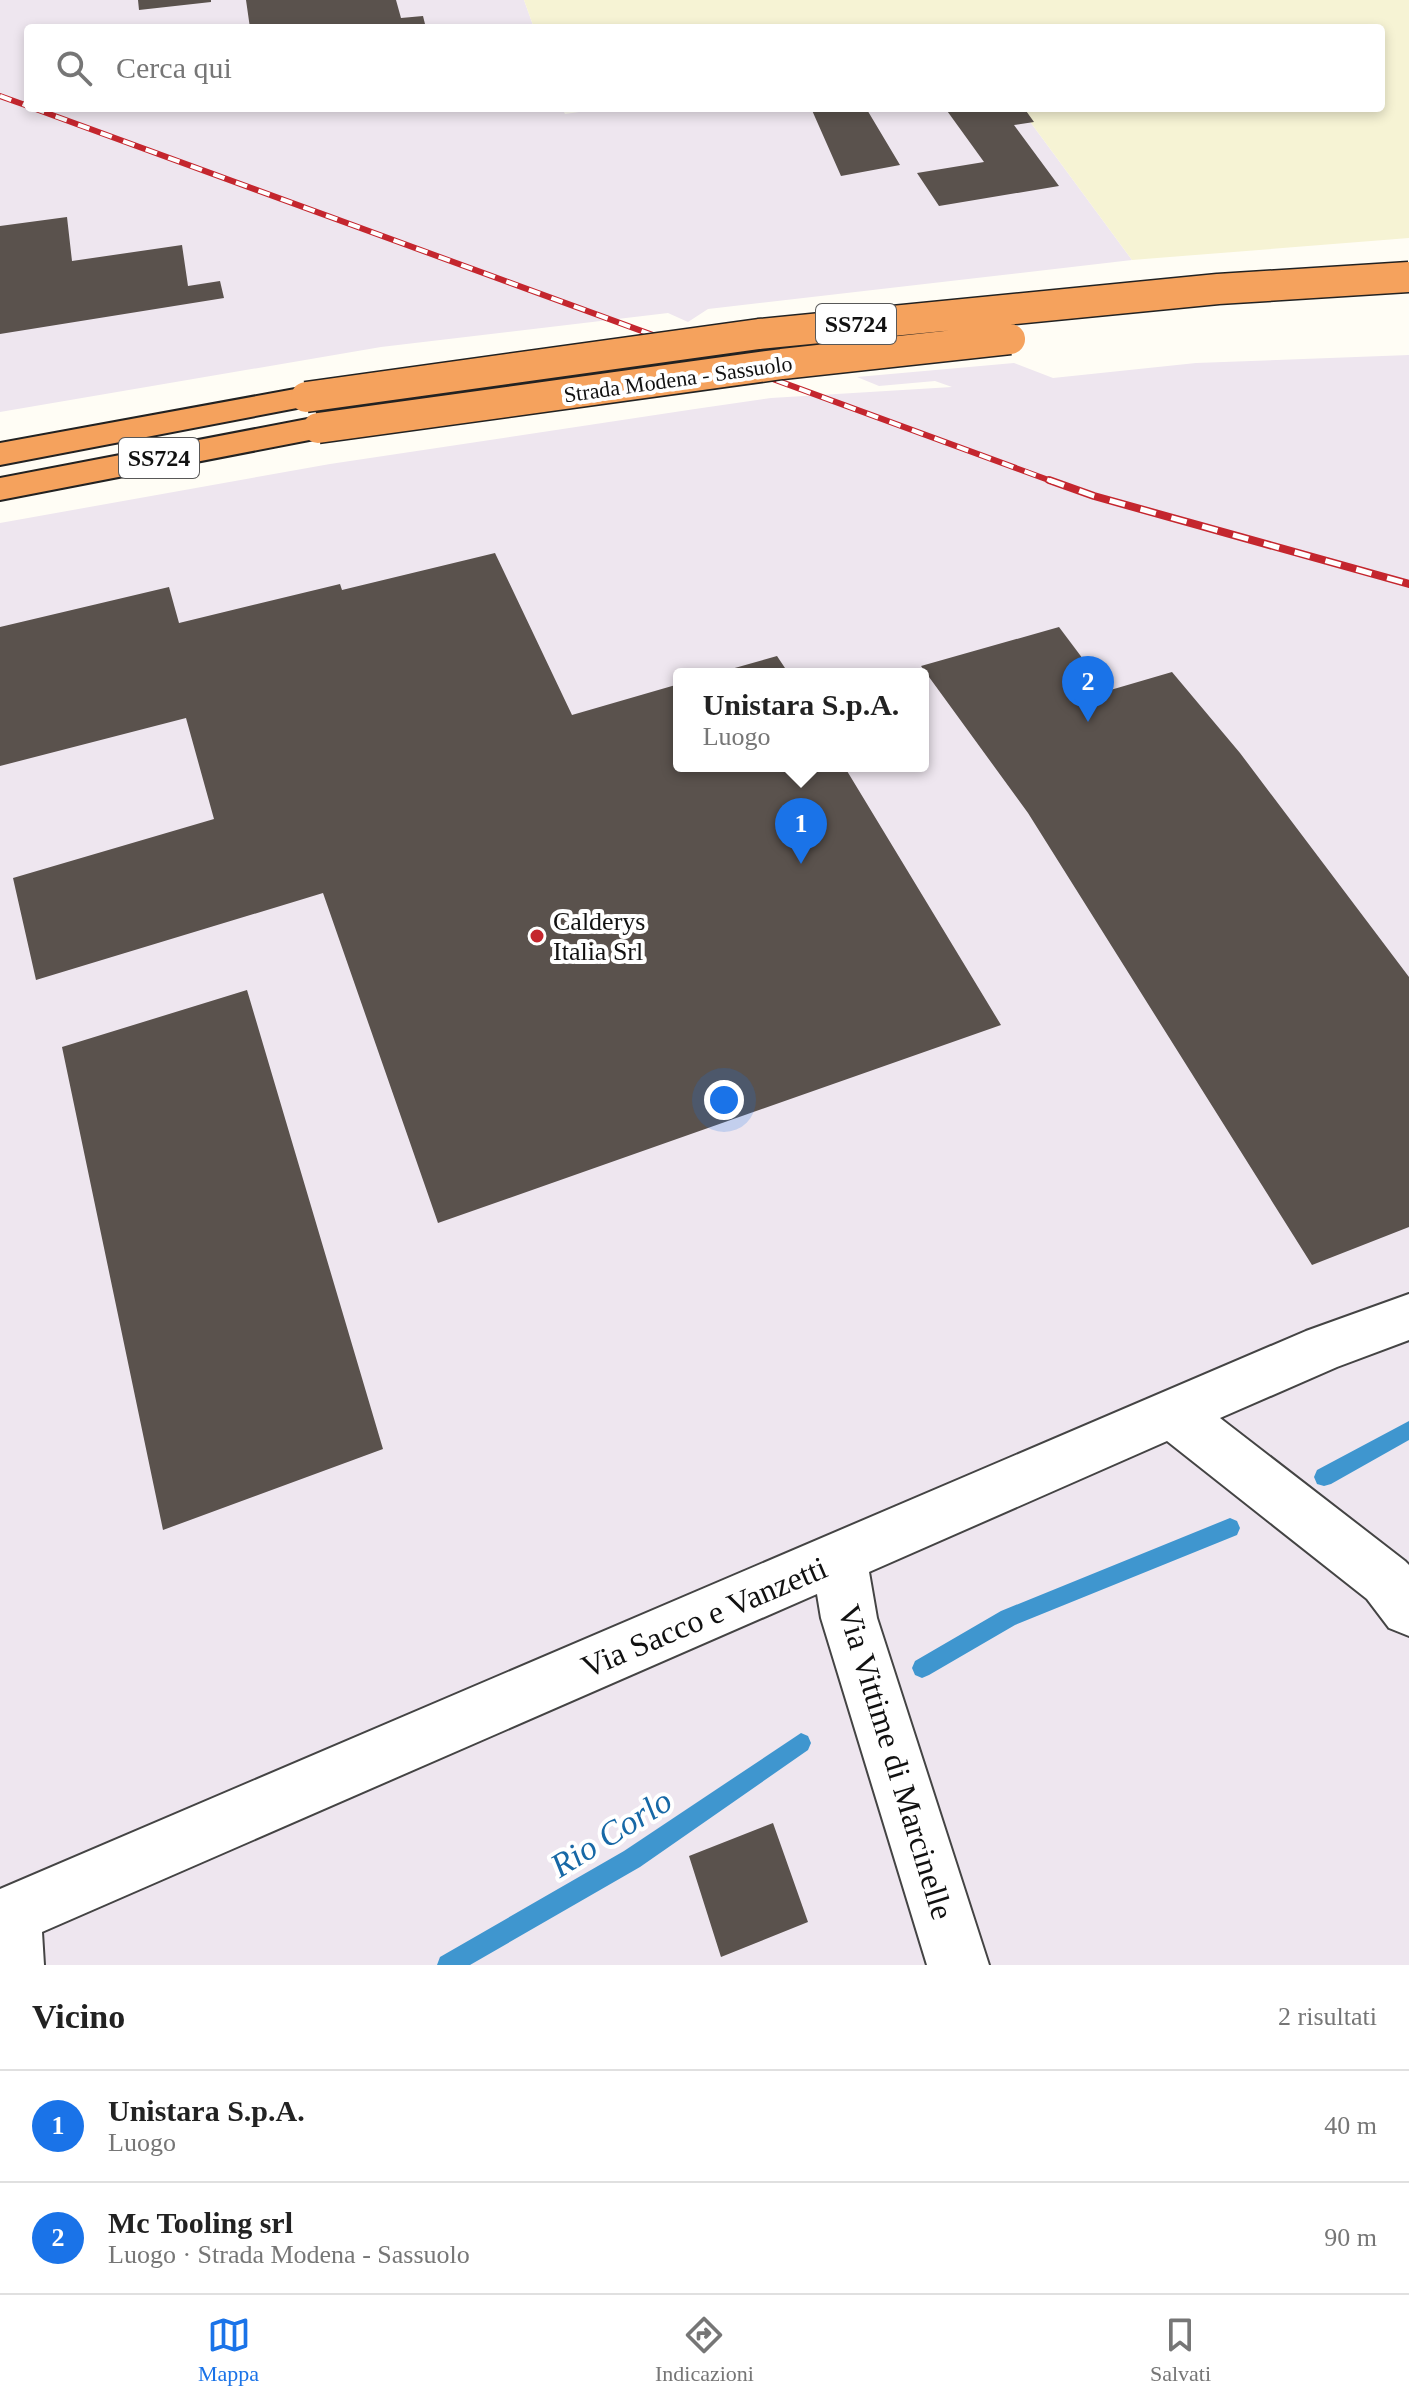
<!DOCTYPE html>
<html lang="it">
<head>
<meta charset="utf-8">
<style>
	:root { --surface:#fff; --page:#f2f2f2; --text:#222; --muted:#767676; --line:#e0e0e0; --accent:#1a73e8 }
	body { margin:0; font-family:Georgia,serif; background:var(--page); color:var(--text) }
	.you { position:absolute; left:724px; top:1100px; width:28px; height:28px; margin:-20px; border:6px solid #fff; border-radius:50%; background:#1a73e8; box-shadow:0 0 0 12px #1a73e833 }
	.badge { display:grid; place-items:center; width:52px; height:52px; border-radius:50%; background:var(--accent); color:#fff; font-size:26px; font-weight:700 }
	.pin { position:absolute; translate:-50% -66px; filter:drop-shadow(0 2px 4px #0008) }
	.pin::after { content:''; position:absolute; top:42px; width:28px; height:24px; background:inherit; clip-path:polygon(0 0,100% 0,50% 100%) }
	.popup { position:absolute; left:673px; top:668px; width:256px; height:104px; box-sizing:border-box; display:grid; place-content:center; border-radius:8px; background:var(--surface); filter:drop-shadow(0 2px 6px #0005); font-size:26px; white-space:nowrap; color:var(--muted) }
	.popup b { font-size:30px; color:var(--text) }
	.popup::after { content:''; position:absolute; left:50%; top:100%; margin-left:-16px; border:16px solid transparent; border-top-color:var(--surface) }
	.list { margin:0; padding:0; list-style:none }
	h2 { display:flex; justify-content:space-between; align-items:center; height:104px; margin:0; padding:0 32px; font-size:34px }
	h2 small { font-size:26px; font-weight:400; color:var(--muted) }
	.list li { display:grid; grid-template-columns:52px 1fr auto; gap:24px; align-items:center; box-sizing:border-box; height:112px; padding:0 32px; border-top:2px solid var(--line) }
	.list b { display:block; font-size:30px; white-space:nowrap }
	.list p { margin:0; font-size:26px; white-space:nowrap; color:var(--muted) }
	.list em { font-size:26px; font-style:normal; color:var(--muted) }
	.icon { flex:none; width:44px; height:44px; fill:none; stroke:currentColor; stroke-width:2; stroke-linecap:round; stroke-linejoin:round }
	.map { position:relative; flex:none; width:1409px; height:1965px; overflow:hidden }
	.search { position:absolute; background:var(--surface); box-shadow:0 4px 12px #0003; left:24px; right:24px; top:24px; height:88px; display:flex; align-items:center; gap:20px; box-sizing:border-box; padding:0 28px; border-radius:8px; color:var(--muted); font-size:30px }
	.sheet { height:328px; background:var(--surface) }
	nav { display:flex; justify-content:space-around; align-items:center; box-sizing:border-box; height:112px; border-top:2px solid var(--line); background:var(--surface); font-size:22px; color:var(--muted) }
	nav a { display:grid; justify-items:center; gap:4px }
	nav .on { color:var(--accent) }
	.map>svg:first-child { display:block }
</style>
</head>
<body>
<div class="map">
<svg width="1409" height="1965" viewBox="0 0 1409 1965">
	<rect width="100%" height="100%" fill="#fffdf5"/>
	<path fill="#eee6ef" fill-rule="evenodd" d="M 0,0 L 524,0 L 534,28 L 28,28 L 28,108 L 562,108 L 565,114 L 607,108 L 1020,108 L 1132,260 L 708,309 L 688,322 L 668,313 L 381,347 L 0,412 Z
		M 1409,355 L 1409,1965 L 0,1965 L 0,523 L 330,464 L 695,409 L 771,398 L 952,387 L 935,381 L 879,386 L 857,377 L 1014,363 L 1053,378 L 1196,363 ZM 679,674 L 923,674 L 923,766 L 679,766 Z"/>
	<path fill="#f6f3d4" d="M 524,0 L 1409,0 L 1409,238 L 1132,260 L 1020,108 L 1381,108 L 1381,28 L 534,28 Z"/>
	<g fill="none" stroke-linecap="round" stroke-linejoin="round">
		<path fill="#3f96cf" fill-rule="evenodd" d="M 1409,1421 L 1409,1440 L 1331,1484 L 1324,1486 L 1317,1484 L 1314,1477 L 1317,1470 Z
			M 1230,1518 L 1237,1521 L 1240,1528 L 1237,1535 L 1015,1625 L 929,1675 L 922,1678 L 915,1675 L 912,1668 L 915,1661 L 1001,1611 Z
			M 801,1733 L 808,1736 L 811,1743 L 808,1750 L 640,1867 L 470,1965 L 437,1965 L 440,1957 L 624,1851 Z"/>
	</g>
	<path fill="#5a524d" d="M 138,0 L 211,0 L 211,2 L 139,10 Z
		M 246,0 L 396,0 L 401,18 L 423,16 L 426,28 L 250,28 Z
		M 811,108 L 866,108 L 900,165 L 841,176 Z
		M 945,108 L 1024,108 L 1034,122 L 1014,125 L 1059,186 L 939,206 L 917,173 L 984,162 Z
		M 67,217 L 72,261 L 182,245 L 188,286 L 220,281 L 224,298 L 0,334 L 0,226 Z
		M 495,553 L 572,715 L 679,684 L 679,766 L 844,766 L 1001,1025 L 438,1223 L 323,893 L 36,980 L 13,878 L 214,819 L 186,718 L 0,766 L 0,627 L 169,587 L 179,623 L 340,584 L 342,590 Z
		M 1059,627 L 1107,691 L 1172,672 L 1240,753 L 1409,977 L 1409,1227 L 1312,1265 L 1028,813 L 921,666 Z
		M 777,656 L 789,674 L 717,674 L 717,673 Z
		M 247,990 L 383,1449 L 163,1530 L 62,1047 Z
		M 773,1823 L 808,1922 L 721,1957 L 689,1856 Z"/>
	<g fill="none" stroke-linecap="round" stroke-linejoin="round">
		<defs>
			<path id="minor" d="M 1409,1294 L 1409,1340 L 1337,1367 L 1220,1418 L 1405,1561 L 1409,1565 L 1409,1636 L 1389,1628 L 1367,1599 L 1167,1441 L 869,1572 L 877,1618 L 989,1965 L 927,1965 L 821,1618 L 817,1594 L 42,1932 L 44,1965 L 0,1965 L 0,1889 L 1306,1331 Z"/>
			<path id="highway" d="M 306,387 L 318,390 L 323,397 L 318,404 L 0,465 L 0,443 Z
				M 318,417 L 330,420 L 335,428 L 330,436 L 0,500 L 0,478 Z"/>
		</defs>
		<use href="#minor" stroke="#444" stroke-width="4"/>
		<use href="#highway" stroke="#222" stroke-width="4"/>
		<use href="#minor" fill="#fff" fill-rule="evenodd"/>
		<use href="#highway" fill="#f5a25d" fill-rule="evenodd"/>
		<defs>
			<path id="rail-far1" d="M 0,96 L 28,106
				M 33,108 L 1054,482"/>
			<path id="rail" d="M 1049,480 L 1094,496 L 1409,584"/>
		</defs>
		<use href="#rail-far1" stroke="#c4262e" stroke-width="6"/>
		<use href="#rail" stroke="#c4262e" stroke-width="8"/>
		<use href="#rail-far1" stroke="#fff" stroke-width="4" stroke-dasharray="12" stroke-linecap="butt"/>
		<use href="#rail" stroke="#fff" stroke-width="5" stroke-dasharray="16" stroke-linecap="butt"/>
		<defs>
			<path id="highway-bridge" d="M 306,397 L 759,334 L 1218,289 L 1409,277
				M 318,428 L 782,364 L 1010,339"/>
		</defs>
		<use href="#highway-bridge" stroke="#222" stroke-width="33" stroke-linecap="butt"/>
		<use href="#highway-bridge" stroke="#f5a25d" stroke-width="30"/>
	</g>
	<circle fill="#c4262e" stroke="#fff" stroke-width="3" cx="537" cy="936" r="8"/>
	<g text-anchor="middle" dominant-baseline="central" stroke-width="8" stroke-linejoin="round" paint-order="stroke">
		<g font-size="22" fill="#111" stroke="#fff">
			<text transform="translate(678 379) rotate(-8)">Strada Modena - Sassuolo</text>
		</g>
		<g fill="#fff" stroke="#585858" stroke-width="2">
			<rect x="816" y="304" width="80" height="40" rx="6"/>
			<rect x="119" y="438" width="80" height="40" rx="6"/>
		</g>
		<g font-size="24" font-weight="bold" fill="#111">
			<text x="856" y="324">SS724</text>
			<text x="159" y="458">SS724</text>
		</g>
		<g font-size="26" fill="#111" stroke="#fff" text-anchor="start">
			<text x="553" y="921">Calderys<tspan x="553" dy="30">Italia Srl</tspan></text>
		</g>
		<g font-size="32" fill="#111" stroke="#fff">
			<text transform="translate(704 1617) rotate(-23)">Via Sacco e Vanzetti</text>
			<text transform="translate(896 1762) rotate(73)">Via Vittime di Marcinelle</text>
		</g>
		<g font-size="34" font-style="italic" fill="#1768a6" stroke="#fff">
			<text transform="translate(611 1833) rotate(-32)">Rio Corlo</text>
		</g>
	</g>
</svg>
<div class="you"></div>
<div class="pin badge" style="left:801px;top:864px">1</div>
<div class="popup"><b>Unistara S.p.A.</b>Luogo</div>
<div class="pin badge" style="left:1088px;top:722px">2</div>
<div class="search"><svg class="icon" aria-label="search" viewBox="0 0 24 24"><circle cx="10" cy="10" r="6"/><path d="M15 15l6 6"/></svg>Cerca qui</div>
</div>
<section class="sheet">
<h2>Vicino<small>2 risultati</small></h2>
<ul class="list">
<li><span class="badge">1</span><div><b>Unistara S.p.A.</b><p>Luogo</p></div><em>40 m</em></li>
<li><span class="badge">2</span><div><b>Mc Tooling srl</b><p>Luogo · Strada Modena - Sassuolo</p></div><em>90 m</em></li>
</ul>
</section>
<nav>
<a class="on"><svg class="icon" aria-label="map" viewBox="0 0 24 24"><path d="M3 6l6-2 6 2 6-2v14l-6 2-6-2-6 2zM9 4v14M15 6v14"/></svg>Mappa</a>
<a><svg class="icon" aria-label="directions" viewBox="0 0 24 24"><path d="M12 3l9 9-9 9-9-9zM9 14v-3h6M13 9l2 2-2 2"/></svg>Indicazioni</a>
<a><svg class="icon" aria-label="saved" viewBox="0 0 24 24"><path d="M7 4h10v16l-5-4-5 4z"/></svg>Salvati</a>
</nav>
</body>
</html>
